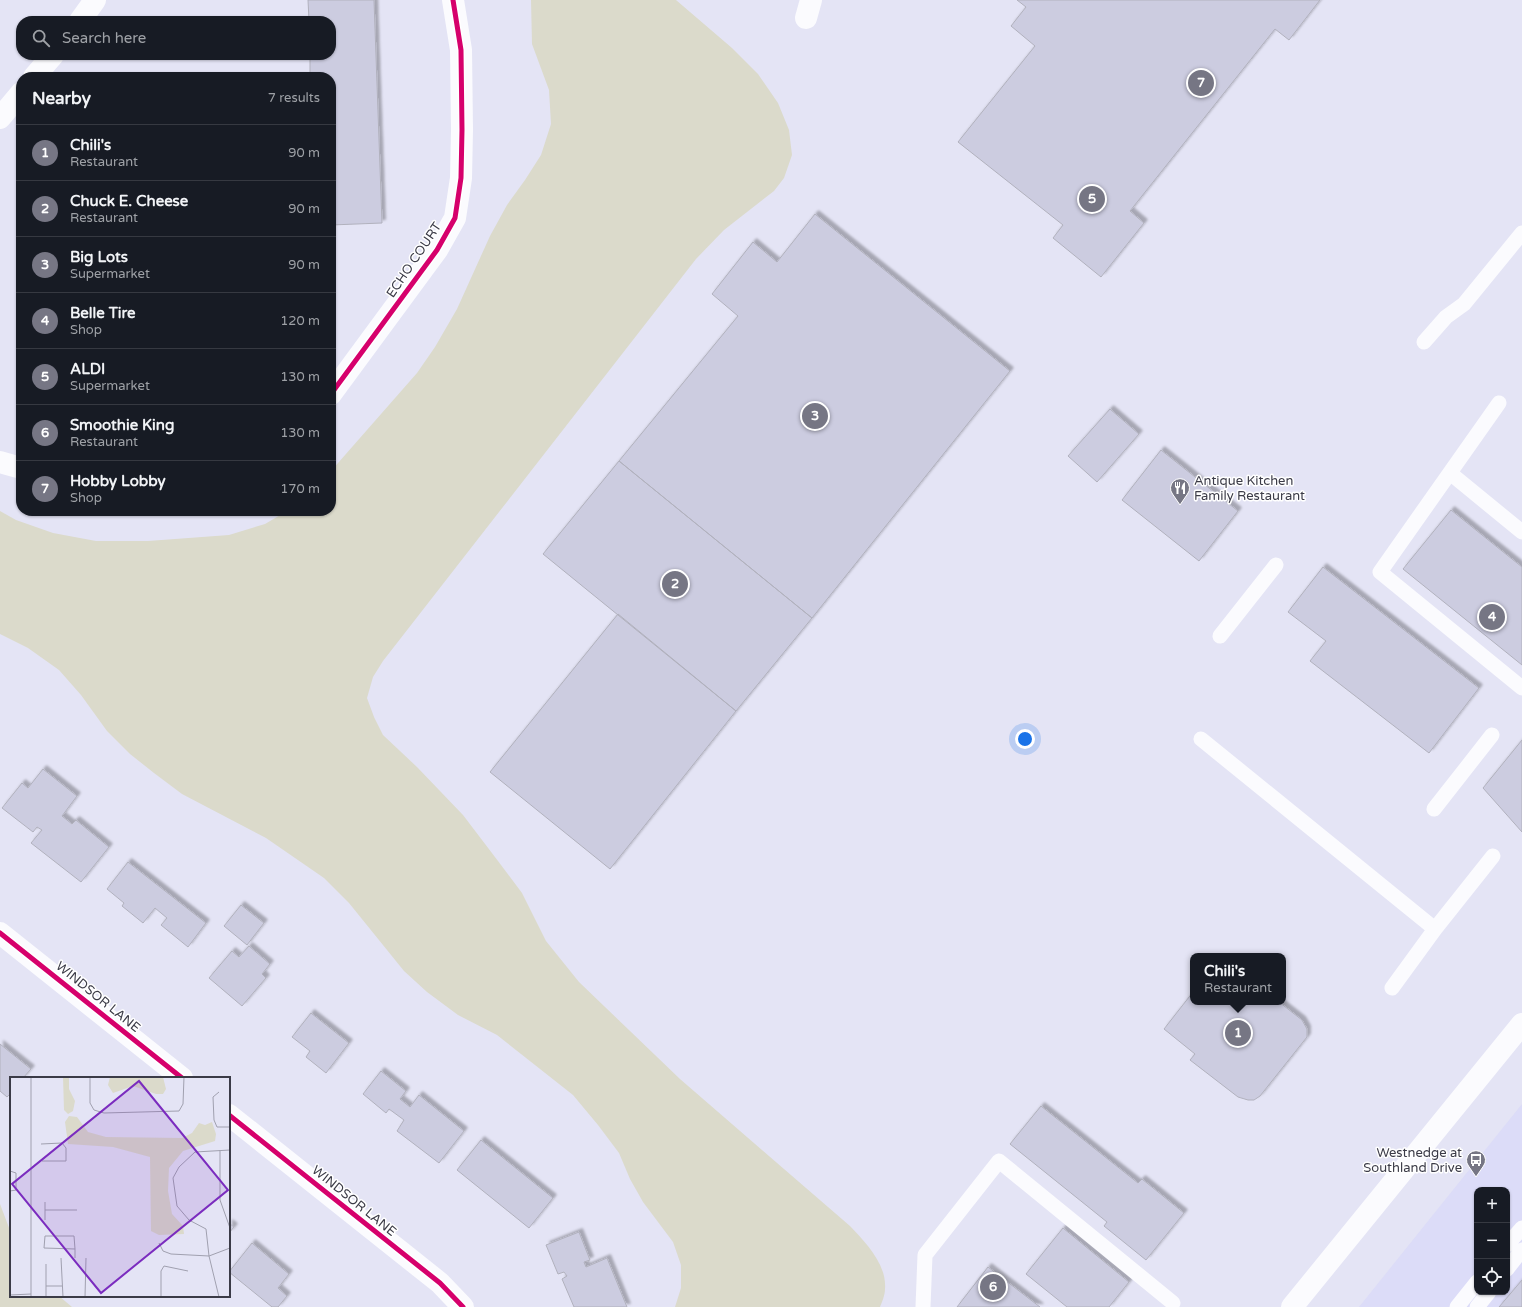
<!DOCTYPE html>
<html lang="en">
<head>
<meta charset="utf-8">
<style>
	:root { --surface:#171b24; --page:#20242c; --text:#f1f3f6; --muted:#9ea1a6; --line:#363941; --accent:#767684 }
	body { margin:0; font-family:"Varela Round",sans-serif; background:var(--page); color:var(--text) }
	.controls { position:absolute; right:12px; bottom:12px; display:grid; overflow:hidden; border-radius:8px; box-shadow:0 1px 3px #0004 }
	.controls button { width:36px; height:36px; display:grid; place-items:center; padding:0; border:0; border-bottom:1px solid var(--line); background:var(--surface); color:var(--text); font:20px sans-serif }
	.you { position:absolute; left:1025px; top:739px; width:14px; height:14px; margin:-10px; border:3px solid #fff; border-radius:50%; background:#1a73e8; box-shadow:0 0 0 6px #1a73e833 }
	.badge { display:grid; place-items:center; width:26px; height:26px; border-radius:50%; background:var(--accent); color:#fff; font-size:13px; font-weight:700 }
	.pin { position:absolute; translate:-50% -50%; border:2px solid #fff; box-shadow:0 1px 4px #0006 }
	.popup { position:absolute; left:1190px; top:953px; width:96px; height:52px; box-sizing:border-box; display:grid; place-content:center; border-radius:8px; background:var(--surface); filter:drop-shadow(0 1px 3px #0005); font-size:13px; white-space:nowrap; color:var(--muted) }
	.popup b { font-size:15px; color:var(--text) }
	.popup::after { content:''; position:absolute; left:50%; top:100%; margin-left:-8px; border:8px solid transparent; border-top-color:var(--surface) }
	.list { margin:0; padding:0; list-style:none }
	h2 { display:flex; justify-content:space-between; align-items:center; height:52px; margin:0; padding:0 16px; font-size:17px }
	h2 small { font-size:13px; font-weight:400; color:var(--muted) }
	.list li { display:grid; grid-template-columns:26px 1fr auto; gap:12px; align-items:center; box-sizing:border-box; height:56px; padding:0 16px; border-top:1px solid var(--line) }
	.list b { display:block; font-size:15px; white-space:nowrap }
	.list p { margin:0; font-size:13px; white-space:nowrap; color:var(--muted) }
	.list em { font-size:13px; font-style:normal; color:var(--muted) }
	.icon { flex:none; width:22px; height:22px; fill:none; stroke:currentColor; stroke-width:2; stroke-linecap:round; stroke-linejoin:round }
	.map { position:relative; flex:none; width:1522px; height:1307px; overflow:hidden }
	.search { position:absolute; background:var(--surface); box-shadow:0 1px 3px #0004; left:16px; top:16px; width:320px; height:44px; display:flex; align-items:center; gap:10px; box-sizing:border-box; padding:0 14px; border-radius:16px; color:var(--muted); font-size:15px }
	.panel { position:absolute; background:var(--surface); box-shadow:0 1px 3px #0004; left:16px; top:72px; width:320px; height:444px; border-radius:16px }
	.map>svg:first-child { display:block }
</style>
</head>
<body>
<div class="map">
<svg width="1522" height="1307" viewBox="0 0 1522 1307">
	<defs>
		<filter id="shadow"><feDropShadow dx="3.5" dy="-3.5" stdDeviation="1" flood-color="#0004"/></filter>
	</defs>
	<rect width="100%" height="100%" fill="#e4e4f5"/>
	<path fill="#dcdcf8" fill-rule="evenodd" d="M 1522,1104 L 1522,1307 L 1359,1307 ZM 1477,1190 L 1507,1190 L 1507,1292 L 1477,1292 Z"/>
	<path fill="#dbdacb" d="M 531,0 L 676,0 L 732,48 L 758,74 L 778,103 L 789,130 L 792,155 L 784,178 L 774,191 L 724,230 L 696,259 L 383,661 L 373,677 L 367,698 L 374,717 L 383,735 L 417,767 L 463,815 L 498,861 L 522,893 L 546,941 L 579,982 L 680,1079 L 850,1226 C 865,1242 887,1264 885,1289 C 885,1295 882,1302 880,1307 L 675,1307 L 681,1288 L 681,1265 L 673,1242 L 643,1202 L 630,1179 L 619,1153 L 598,1125 L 573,1095 L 497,1035 L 458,1015 L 427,992 L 404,971 L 349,903 L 324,878 L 266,838 L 182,794 L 154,773 L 130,754 L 107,731 L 81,695 L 59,670 L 28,648 L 0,634 L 0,511 L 16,520 L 53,533 L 96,541 L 148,541 L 229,535 L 265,524 L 287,511 L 331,511 L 331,471 L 417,373 L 435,347 L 457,309 L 490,236 L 507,205 L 525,180 L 541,155 L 551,124 L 549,90 L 532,44 Z
		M 0,1204 L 11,1233 L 11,1296 L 59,1296 L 72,1307 L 0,1307 Z"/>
	<path fill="#cccce0" stroke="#b1b1bd" filter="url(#shadow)" d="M 308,0 L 374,0 L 382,223 L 331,225 L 331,77 L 310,77 L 310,55 L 331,55 L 331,21 L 309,21 Z
		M 1017,0 L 1320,0 L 1289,40 L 1275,29 L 1130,211 L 1144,223 L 1101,277 L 1053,238 L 1063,225 L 958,142 L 1035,46 L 1011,26 L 1026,7 Z
		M 815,214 L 1010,371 L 812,618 L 619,461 L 738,316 L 712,294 L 753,242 L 777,262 Z
		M 1110,409 L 1139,434 L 1097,482 L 1068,456 Z
		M 1161,450 L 1238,511 L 1199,561 L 1122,500 Z
		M 619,461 L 812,618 L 736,711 L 543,554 Z
		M 1451,510 L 1522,567 L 1522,665 L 1403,569 Z
		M 1323,567 L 1479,688 L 1429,753 L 1310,661 L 1326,641 L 1288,612 Z
		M 618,614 L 736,711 L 610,869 L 490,772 Z
		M 1522,740 L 1522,832 L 1483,788 Z
		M 43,769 L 77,796 L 62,816 L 72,824 L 76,820 L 109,847 L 81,882 L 31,843 L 42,830 L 37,827 L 33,832 L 2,808 L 22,783 L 28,788 Z
		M 128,862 L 206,923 L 188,947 L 161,925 L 167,918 L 155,908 L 143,923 L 122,906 L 124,903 L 107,889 Z
		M 241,905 L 264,923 L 247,945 L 224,926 Z
		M 249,946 L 270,964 L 262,974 L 266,978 L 242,1006 L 209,978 L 232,951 L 239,957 Z
		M 1193,992 L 1193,1002 L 1279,1002 L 1302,1020 L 1307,1029 L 1307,1037 L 1260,1096 L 1254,1100 L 1248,1100 L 1238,1097 L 1190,1060 L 1195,1054 L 1164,1029 Z
		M 311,1013 L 349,1043 L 326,1073 L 306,1057 L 310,1051 L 292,1037 Z
		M 0,1044 L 31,1069 L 23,1078 L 11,1078 L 11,1093 L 7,1097 L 0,1091 Z
		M 381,1071 L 406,1091 L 400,1099 L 410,1107 L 419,1095 L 464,1131 L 439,1163 L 397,1131 L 404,1120 L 389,1109 L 386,1113 L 363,1094 Z
		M 1041,1106 L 1138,1183 L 1142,1179 L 1184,1213 L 1146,1260 L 1104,1226 L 1107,1222 L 1010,1144 Z
		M 481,1140 L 553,1198 L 529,1228 L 457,1170 Z
		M 229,1223 L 234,1227 L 229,1233 Z
		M 1063,1228 L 1129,1282 L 1109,1307 L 1067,1307 L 1026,1274 Z
		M 579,1232 L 590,1260 L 584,1262 L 586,1267 L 607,1258 L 627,1307 L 574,1307 L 562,1279 L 567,1276 L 564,1272 L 558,1274 L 546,1245 Z
		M 252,1243 L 289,1274 L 278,1288 L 287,1296 L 278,1307 L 272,1307 L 229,1272 Z
		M 988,1267 L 1040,1307 L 957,1307 Z
		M 1522,1280 L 1522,1307 L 1499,1307 Z"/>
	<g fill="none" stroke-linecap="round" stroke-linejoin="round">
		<path stroke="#fbfbfe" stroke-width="15" d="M 1424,342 L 1446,317 L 1464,304 L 1522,233
			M 1499,403 L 1380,572 L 1522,688
			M 1450,473 L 1522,532
			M 1220,636 L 1276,565
			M 1201,739 L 1435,929
			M 1434,809 L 1492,735
			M 1392,988 L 1435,929 L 1493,856
			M 1507,1245 L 1522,1228
			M 1507,1269 L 1522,1250
			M 923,1307 L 925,1255 L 999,1161 L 1173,1303
			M 1457,1307 L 1477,1282
			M 1477,1307 L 1489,1292"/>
		<path stroke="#fbfbfe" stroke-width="22" d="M 806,18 L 811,0
			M 80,21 L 95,0
			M 34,77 L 53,55
			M 0,118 L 21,93
			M 331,394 L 437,250 L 455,218 L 461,178 L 462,130 L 461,50 L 453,0
			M 0,462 L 21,468
			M 0,933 L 182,1078
			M 229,1115 L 440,1283 L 463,1307"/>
		<path stroke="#fbfbfe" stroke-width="22" d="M 1292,1307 L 1522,1024"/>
		<defs>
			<path id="cycleway" d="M 331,394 L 437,250 L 455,218 L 461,178 L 462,130 L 461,50 L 453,0
				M 0,933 L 182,1078
				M 229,1115 L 440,1283 L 463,1307"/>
		</defs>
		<use href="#cycleway" stroke="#fff" stroke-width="8"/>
		<use href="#cycleway" stroke="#d6006c" stroke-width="5"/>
	</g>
	<defs>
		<symbol id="restaurant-pin" viewBox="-11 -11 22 30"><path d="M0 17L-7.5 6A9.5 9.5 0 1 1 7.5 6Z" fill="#767684" stroke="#fff"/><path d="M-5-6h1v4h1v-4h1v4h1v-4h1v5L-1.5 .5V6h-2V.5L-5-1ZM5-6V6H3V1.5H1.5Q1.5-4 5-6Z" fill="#fff"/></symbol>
		<symbol id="bus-pin" viewBox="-11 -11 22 30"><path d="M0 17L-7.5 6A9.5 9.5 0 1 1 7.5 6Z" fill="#767684" stroke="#fff"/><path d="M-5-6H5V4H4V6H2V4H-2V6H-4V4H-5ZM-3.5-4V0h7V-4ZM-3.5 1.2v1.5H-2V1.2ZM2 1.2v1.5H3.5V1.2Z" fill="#fff"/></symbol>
	</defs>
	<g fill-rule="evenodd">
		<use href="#restaurant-pin" x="1169" y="477" width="22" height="30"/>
		<use href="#bus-pin" x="1465" y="1149" width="22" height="30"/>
	</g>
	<g text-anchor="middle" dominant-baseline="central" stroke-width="3" stroke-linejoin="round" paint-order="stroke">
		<g font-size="13" fill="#3b3b47" stroke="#fff">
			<text transform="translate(414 260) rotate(-56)">ECHO COURT</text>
			<text transform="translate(98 997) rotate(39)">WINDSOR LANE</text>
			<text transform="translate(354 1201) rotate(39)">WINDSOR LANE</text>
		</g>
		<g font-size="13" fill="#3b3b47" stroke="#fff" text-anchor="start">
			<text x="1194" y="481">Antique Kitchen<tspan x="1194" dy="15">Family Restaurant</tspan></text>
			<text x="1462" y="1153" text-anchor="end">Westnedge at<tspan x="1462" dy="15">Southland Drive</tspan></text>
		</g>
	</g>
	<g transform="translate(10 1077)">
		<rect width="220" height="220" fill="#e4e4f5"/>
		<path d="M 53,0 L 59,0 L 59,12 L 65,24 L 63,34 L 58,37 L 54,33 ZM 100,0 L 153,0 L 156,12 L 153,17 L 146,17 L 123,9 L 103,16 L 98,8 ZM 59,39 L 67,40 L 78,55 L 96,60 L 172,61 L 182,56 L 189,46 L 195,48 L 202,45 L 206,57 L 205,64 L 173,74 L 159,91 L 158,114 L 162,137 L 173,149 L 174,157 L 149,158 L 141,154 L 140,80 L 103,70 L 58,67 L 55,45 Z" fill="#dbdacb"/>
		<path fill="none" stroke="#a0a0af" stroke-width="1" d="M 21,0 L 21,220M 80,0 L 80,26 L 84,33 L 94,36 L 169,34 L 173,27 L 174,0M 209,15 L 203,20 L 204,43 L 207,50 L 220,50M 31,67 L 52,66 L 56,71 L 56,84 L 32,84M 210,73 L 210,123 L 220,151M 0,94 L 6,96 L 6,113 L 0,114M 35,125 L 35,143M 35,133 L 67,133M 149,166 L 153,174 L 161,177 L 199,179 L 220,171M 65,172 L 34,171 L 35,159 L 64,159 L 65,172 L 65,181M 51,181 L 53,220M 36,187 L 36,220M 36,209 L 52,209M 0,218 L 21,217M 75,220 L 76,181M 151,220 L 151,194 L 154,189 L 178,194M 209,220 L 199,179 L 196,152 L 179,143 L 167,129 L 163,101 L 169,90 L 185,75 L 220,73"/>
		<path fill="#7b2cbf" fill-opacity="0.15" stroke="#7b2cbf" stroke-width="2" d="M 129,4 L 218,113 L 91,216 L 2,107 Z"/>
		<rect width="220" height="220" fill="none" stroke="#3b3b47" stroke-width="2"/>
	</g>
</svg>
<div class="controls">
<button>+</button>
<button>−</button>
<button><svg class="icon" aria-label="locate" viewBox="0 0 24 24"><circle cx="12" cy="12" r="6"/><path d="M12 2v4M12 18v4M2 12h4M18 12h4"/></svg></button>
</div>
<div class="you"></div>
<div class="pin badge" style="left:1238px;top:1033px">1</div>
<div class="popup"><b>Chili's</b>Restaurant</div>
<div class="pin badge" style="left:675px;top:584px">2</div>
<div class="pin badge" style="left:815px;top:416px">3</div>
<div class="pin badge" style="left:1492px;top:617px">4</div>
<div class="pin badge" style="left:1092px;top:199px">5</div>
<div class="pin badge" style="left:993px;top:1287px">6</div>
<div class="pin badge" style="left:1201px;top:83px">7</div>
<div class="search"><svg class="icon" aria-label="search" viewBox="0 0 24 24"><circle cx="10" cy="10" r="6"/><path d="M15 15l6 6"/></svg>Search here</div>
<section class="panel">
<h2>Nearby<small>7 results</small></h2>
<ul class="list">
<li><span class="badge">1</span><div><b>Chili's</b><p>Restaurant</p></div><em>90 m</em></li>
<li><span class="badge">2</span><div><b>Chuck E. Cheese</b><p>Restaurant</p></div><em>90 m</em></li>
<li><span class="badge">3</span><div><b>Big Lots</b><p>Supermarket</p></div><em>90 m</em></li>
<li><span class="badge">4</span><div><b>Belle Tire</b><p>Shop</p></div><em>120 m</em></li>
<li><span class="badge">5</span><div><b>ALDI</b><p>Supermarket</p></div><em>130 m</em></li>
<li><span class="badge">6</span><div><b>Smoothie King</b><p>Restaurant</p></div><em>130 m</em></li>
<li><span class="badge">7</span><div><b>Hobby Lobby</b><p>Shop</p></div><em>170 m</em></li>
</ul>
</section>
</div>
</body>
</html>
